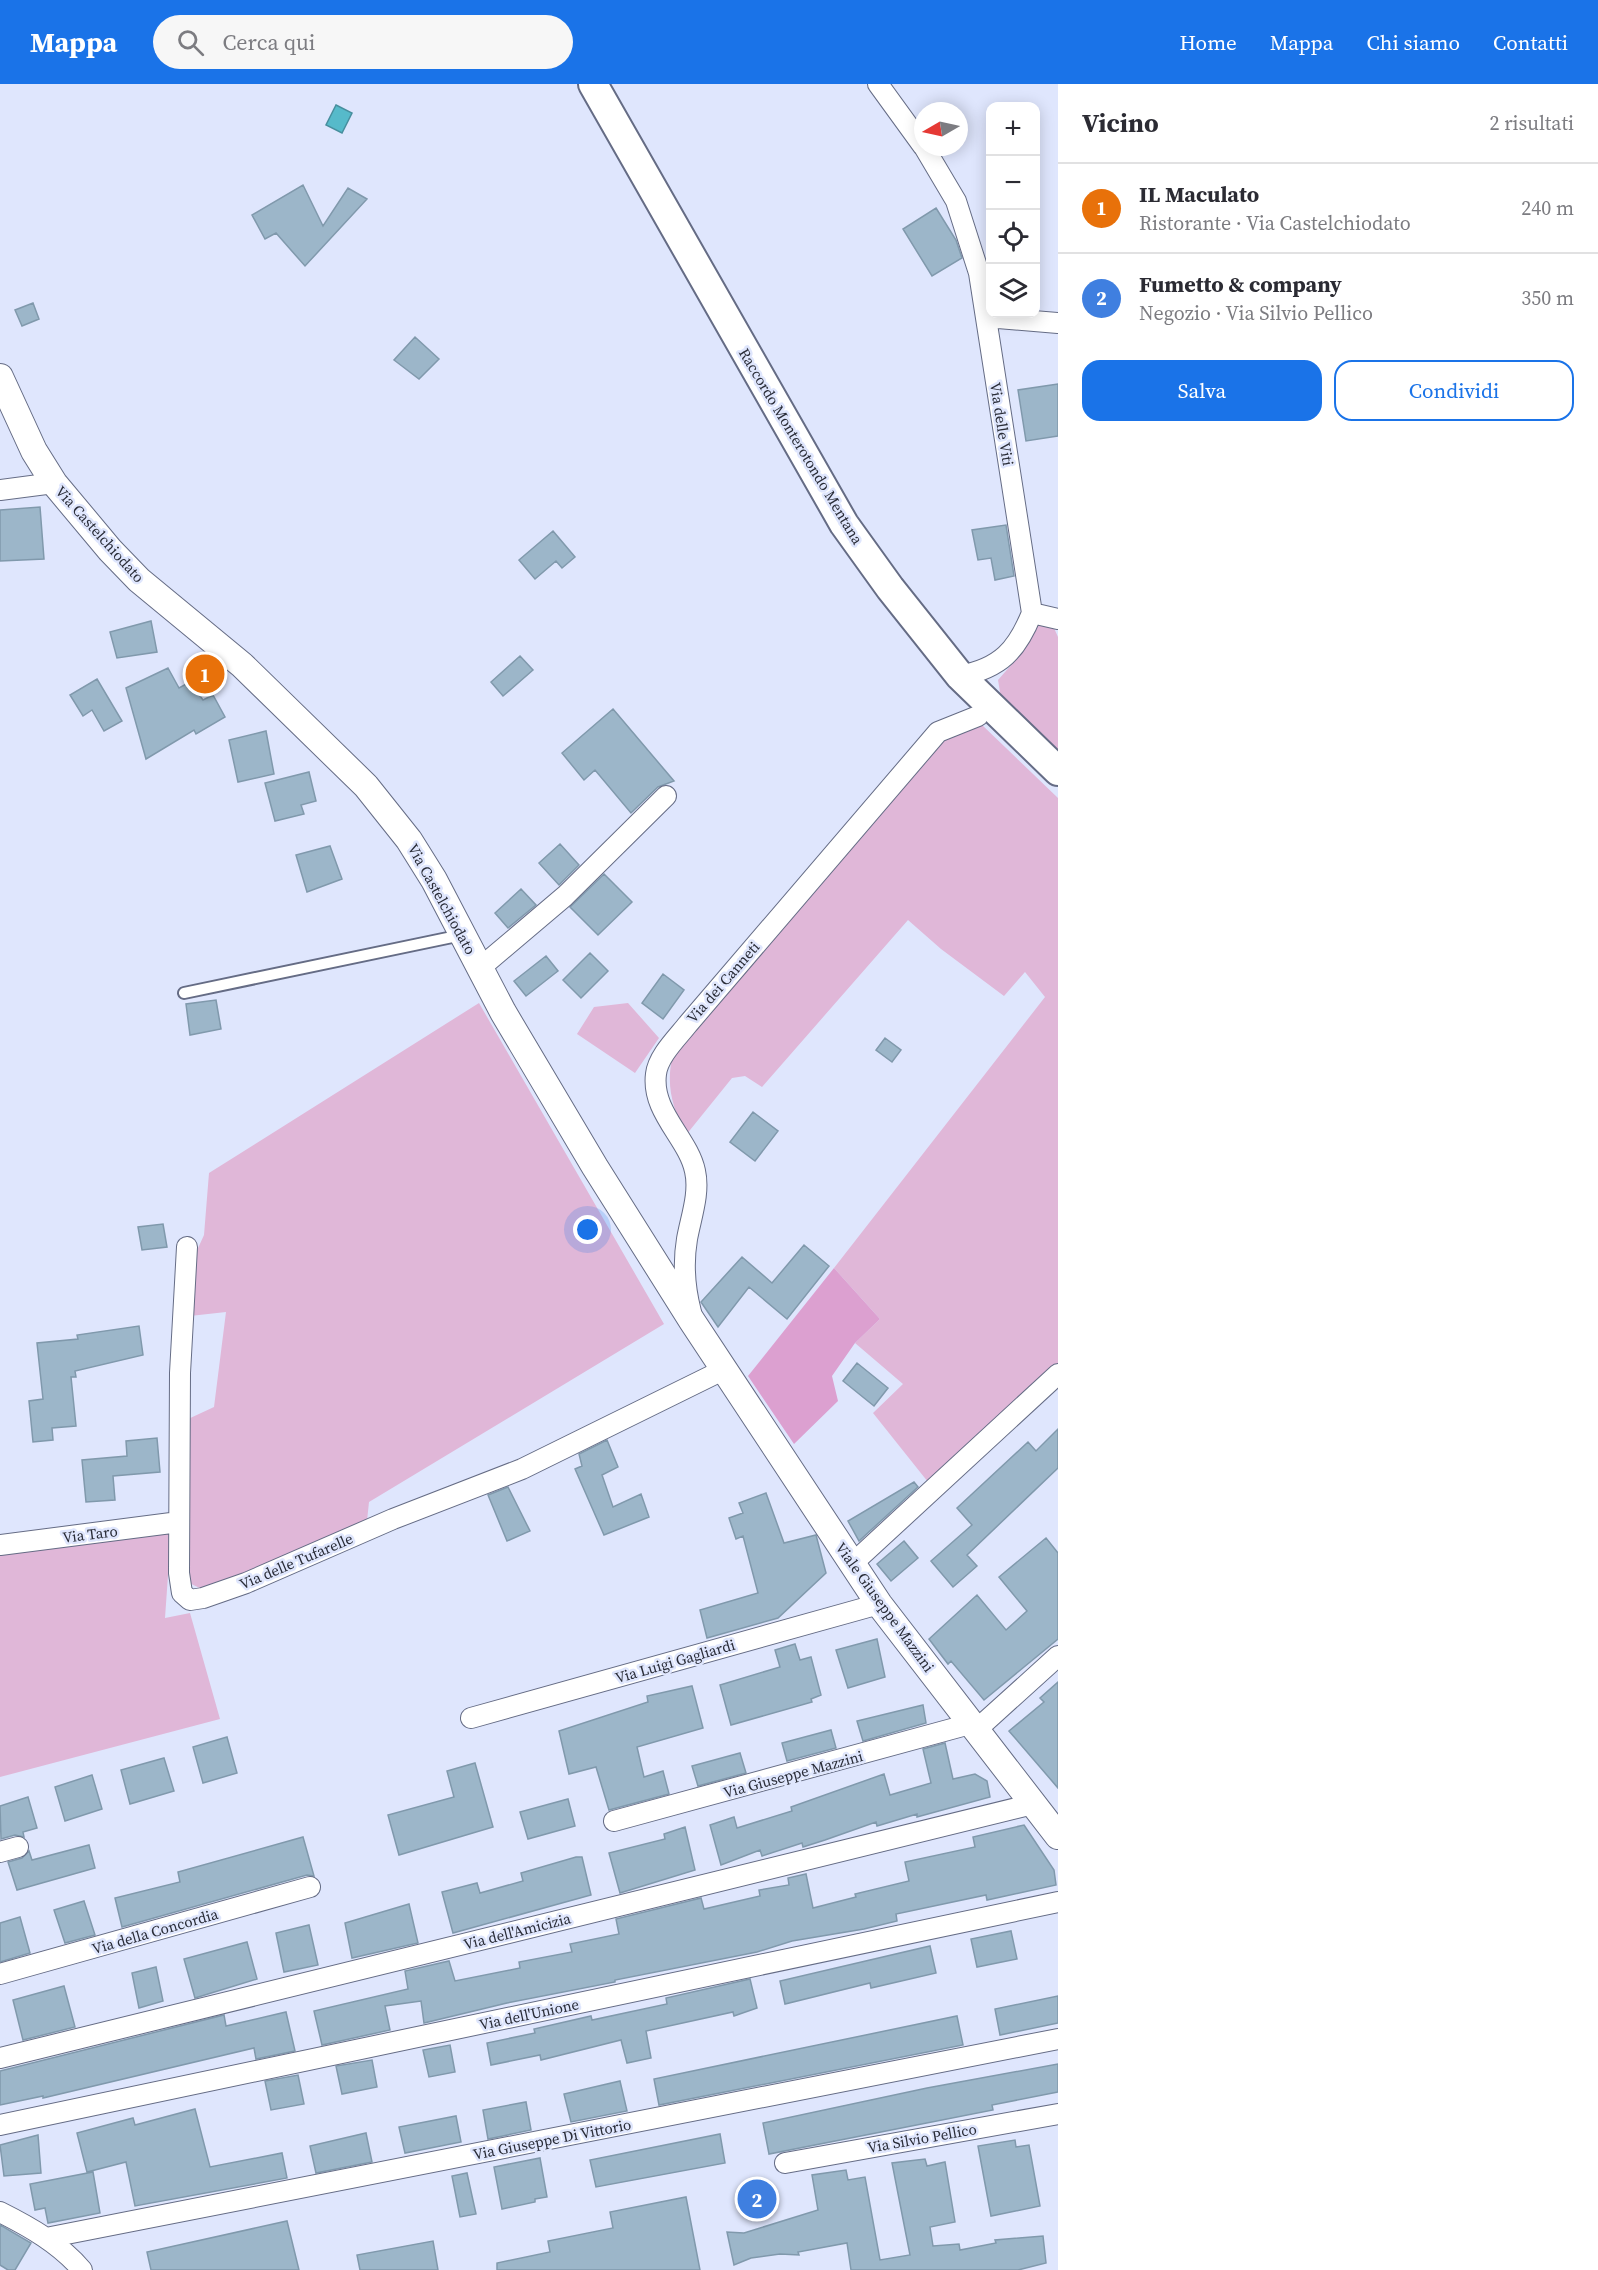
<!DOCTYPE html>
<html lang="it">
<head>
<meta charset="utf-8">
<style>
	:root { --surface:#fff; --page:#f7f7f7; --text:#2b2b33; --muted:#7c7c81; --line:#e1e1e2; --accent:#1a73e8 }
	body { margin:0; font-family:"Source Serif 4",serif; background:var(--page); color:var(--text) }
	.controls { position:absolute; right:18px; top:18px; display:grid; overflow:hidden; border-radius:12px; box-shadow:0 3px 15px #0003 }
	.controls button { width:54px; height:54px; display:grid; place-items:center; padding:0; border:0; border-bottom:2px solid var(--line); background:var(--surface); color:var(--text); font:30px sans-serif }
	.compass { position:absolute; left:914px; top:18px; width:54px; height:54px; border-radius:50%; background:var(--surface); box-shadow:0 3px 15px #0003; rotate:261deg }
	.you { position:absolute; left:588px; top:1146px; width:21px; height:21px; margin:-15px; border:4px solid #fff; border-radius:50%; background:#1a73e8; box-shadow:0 0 0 9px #1a73e833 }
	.badge { display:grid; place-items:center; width:39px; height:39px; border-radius:50%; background:var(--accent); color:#fff; font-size:20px; font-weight:700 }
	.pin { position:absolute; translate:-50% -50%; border:3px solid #fff; box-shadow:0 2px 6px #0006 }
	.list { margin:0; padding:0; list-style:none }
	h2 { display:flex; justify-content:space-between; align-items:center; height:78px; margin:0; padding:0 24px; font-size:26px }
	h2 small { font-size:20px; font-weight:400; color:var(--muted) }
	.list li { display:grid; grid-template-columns:39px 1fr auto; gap:18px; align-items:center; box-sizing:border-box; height:90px; padding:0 24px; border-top:2px solid var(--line) }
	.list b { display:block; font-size:22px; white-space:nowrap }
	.list p { margin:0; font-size:20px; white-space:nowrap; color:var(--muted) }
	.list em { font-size:20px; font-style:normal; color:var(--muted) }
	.actions { display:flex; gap:12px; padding:18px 24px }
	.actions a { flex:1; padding:14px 0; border:2px solid var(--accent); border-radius:18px; text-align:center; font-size:21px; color:var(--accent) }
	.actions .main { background:var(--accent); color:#fff }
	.icon { flex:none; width:33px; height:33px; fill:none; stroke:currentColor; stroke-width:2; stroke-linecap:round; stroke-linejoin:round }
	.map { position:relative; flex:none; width:1058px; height:2186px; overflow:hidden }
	header { display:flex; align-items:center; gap:36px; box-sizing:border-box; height:84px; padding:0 30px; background:var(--accent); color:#fff }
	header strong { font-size:28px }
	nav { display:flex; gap:33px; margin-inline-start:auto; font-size:21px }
	.search { width:420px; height:54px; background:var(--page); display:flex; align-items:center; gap:15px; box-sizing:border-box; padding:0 21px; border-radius:33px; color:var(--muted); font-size:22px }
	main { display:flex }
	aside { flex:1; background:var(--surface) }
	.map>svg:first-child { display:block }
</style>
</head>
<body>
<header>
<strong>Mappa</strong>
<div class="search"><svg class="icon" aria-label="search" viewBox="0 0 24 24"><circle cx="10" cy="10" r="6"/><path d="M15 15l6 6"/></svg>Cerca qui</div>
<nav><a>Home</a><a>Mappa</a><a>Chi siamo</a><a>Contatti</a></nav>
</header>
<main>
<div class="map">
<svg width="1058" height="2186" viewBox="0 0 1058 2186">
	<rect width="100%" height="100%" fill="#dfe6fd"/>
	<path fill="#e0b7d8" d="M 1042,538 L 1054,544 L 1058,553 L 1058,676 L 1001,614 L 998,596 L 1019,572 L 1028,549 Z
		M 981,640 L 1058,714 L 1058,1280 L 928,1398 L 873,1329 L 903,1300 L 855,1259 L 880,1235 L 834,1184 L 1045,913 L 1025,888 L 1004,912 L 941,865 L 908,836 L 762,1003 L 745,992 L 732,994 L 686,1051 C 673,1024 666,1004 672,974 L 944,650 Z
		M 479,919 L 664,1240 L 369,1418 L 367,1437 L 204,1506 L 187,1498 L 186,1336 L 214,1323 L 226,1228 L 190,1232 L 194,1173 L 204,1151 L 209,1089 Z
		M 628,919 L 659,954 L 635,989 L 577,950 L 594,923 Z
		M 171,1449 L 165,1534 L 190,1529 L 220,1635 L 0,1693 L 0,1470 Z"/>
	<path fill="#dca0d0" d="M 834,1184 L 880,1235 L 855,1259 L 832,1292 L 838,1317 L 794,1360 L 748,1292 Z"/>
	<path fill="#56baca" stroke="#488f9e" stroke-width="1.5" d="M 336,21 L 352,29 L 342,49 L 326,41 Z"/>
	<path fill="#9cb6c9" stroke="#8099ac" stroke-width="1.5" d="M 303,101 L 323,142 L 348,104 L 367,115 L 305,182 L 276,149 L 265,155 L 252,131 Z
		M 936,124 L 956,156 L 962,174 L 932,192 L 903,145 Z
		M 33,219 L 39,235 L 22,242 L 15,226 Z
		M 415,253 L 439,275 L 419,295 L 394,276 Z
		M 1058,300 L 1058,352 L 1026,357 L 1018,306 Z
		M 40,423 L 44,475 L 0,477 L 0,426 Z
		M 1006,441 L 1014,492 L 995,496 L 991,474 L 978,476 L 972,446 Z
		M 553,447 L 575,473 L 562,484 L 556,477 L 535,495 L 519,476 Z
		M 151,537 L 157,568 L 117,574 L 110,548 Z
		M 520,572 L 533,586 L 503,612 L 491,598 Z
		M 168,584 L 179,604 L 190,598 L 203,616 L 213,611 L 225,633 L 196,650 L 194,646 L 146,675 L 126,604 Z
		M 97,595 L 122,637 L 104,647 L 92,626 L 83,632 L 70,611 Z
		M 613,625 L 674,697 L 658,703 L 631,729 L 595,686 L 584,696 L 562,669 Z
		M 266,647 L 274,690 L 238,698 L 229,656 Z
		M 309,688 L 316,717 L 301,721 L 304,730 L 275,737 L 265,699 Z
		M 560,760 L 579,781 L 559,801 L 539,779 Z
		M 330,762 L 342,795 L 307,808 L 296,771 Z
		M 604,790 L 632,818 L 598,851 L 570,823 Z
		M 521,805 L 536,821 L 508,844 L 495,829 Z
		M 590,869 L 608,887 L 581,914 L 563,896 Z
		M 546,872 L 558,887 L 526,912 L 514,897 Z
		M 663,890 L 684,906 L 663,935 L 642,919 Z
		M 216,916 L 221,945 L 190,951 L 186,920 Z
		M 885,954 L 901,966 L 892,978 L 876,966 Z
		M 753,1028 L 778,1047 L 755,1077 L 730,1058 Z
		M 163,1140 L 167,1163 L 142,1166 L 138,1143 Z
		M 804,1161 L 829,1182 L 787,1235 L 749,1203 L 718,1243 L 701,1218 L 742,1173 L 772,1199 Z
		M 139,1242 L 143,1271 L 75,1287 L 76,1293 L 71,1293 L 76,1342 L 52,1344 L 53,1356 L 33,1358 L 29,1317 L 43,1315 L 37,1259 L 78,1255 L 77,1251 Z
		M 857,1279 L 888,1304 L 874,1322 L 843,1297 Z
		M 1058,1345 L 1058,1384 L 967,1471 L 977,1482 L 953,1503 L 931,1477 L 972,1441 L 957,1424 L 1028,1358 L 1036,1367 Z
		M 157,1354 L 160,1388 L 113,1392 L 115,1416 L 86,1418 L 82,1376 L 127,1372 L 126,1357 Z
		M 607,1356 L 618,1383 L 602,1391 L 613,1423 L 641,1410 L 649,1433 L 604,1451 L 575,1385 L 582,1382 L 579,1370 Z
		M 914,1398 L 918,1403 L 859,1457 L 848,1437 Z
		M 508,1403 L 530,1447 L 507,1457 L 488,1411 Z
		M 766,1409 L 784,1459 L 816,1451 L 826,1489 L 778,1534 L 707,1554 L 700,1526 L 758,1509 L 743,1452 L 736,1455 L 729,1434 L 743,1429 L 739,1419 Z
		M 1046,1454 L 1058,1469 L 1058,1555 L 984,1616 L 951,1577 L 948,1580 L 929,1555 L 977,1511 L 1006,1546 L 1027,1527 L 999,1493 Z
		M 904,1457 L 918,1474 L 891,1497 L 877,1480 Z
		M 877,1555 L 885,1593 L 848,1604 L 836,1566 Z
		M 795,1560 L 800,1576 L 811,1573 L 821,1611 L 811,1615 L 812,1618 L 731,1641 L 720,1601 L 780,1583 L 775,1566 Z
		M 1058,1598 L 1058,1704 L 1009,1647 L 1044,1618 L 1040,1614 Z
		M 692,1602 L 703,1644 L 637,1663 L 644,1693 L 663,1687 L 669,1710 L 609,1726 L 596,1683 L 569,1690 L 559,1647 L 648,1618 L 647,1612 Z
		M 923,1621 L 926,1639 L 863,1657 L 857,1637 Z
		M 831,1646 L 836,1664 L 787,1677 L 782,1659 Z
		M 227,1653 L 237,1689 L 203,1699 L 193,1663 Z
		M 945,1659 L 953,1695 L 975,1690 L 987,1697 L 990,1713 L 917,1733 L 917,1730 L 877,1742 L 876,1738 L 825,1756 L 803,1763 L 802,1759 L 762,1772 L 760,1766 L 721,1781 L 710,1741 L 734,1733 L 737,1744 L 792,1727 L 791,1723 L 884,1690 L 890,1711 L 931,1699 L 923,1665 Z
		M 740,1669 L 746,1689 L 698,1702 L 692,1682 Z
		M 164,1674 L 174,1707 L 130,1720 L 121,1686 Z
		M 475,1679 L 493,1743 L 399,1771 L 388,1731 L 454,1713 L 447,1687 Z
		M 92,1691 L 102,1725 L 65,1737 L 55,1703 Z
		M 28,1713 L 37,1744 L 23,1748 L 24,1753 L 15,1751 L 1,1755 L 0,1722 Z
		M 568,1715 L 575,1742 L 528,1755 L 520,1728 Z
		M 1024,1741 L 1054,1786 L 1056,1801 L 987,1816 L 986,1811 L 896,1830 L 897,1837 L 864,1845 L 792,1857 L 757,1868 L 615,1896 L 615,1898 L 507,1919 L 424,1939 L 421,1917 L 385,1922 L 390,1946 L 322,1961 L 314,1927 L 408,1905 L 405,1887 L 449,1877 L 455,1897 L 520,1884 L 519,1878 L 572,1868 L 570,1860 L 619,1850 L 616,1835 L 701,1814 L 704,1825 L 760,1812 L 759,1806 L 789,1801 L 788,1794 L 806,1790 L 813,1824 L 856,1813 L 855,1810 L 909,1797 L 905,1778 L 975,1763 L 973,1753 Z
		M 685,1743 L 695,1786 L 620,1809 L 609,1769 L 665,1755 L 664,1750 Z
		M 303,1753 L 314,1792 L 307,1791 L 122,1843 L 115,1814 L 180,1798 L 178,1788 Z
		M 89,1761 L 95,1784 L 17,1806 L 8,1778 L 22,1774 L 29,1767 L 32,1776 Z
		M 576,1773 L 582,1773 L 591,1811 L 453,1849 L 442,1808 L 477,1799 L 480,1809 L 523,1797 L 521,1789 Z
		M 84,1817 L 95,1851 L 65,1859 L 54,1826 Z
		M 409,1820 L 418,1859 L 352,1874 L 345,1839 Z
		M 20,1833 L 30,1869 L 0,1878 L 0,1839 Z
		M 309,1841 L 318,1881 L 284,1888 L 276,1849 Z
		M 1011,1847 L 1017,1875 L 977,1883 L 971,1855 Z
		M 247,1858 L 257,1895 L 195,1914 L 184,1875 Z
		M 930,1862 L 936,1889 L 871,1904 L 870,1899 L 785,1920 L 780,1897 Z
		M 156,1883 L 163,1917 L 139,1924 L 132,1889 Z
		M 750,1895 L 757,1924 L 734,1932 L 733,1928 L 646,1947 L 651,1974 L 627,1979 L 621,1956 L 541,1976 L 540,1971 L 491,1981 L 487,1959 L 535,1949 L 534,1945 L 591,1932 L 592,1936 L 667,1920 L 666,1914 Z
		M 64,1902 L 75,1943 L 23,1956 L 13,1916 Z
		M 1058,1912 L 1058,1939 L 1000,1951 L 995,1925 Z
		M 286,1928 L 295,1967 L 256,1975 L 254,1964 L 43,2014 L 43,2012 L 0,2021 L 0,1987 L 224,1931 L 226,1942 Z
		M 957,1932 L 963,1961 L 659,2021 L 654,1995 Z
		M 450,1961 L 455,1988 L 429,1993 L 423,1966 Z
		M 372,1976 L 377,2003 L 342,2010 L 336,1982 Z
		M 1058,1980 L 1058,2008 L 992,2021 L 993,2026 L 769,2070 L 763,2039 L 927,2004 Z
		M 298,1991 L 304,2020 L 271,2026 L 265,1997 Z
		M 620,1997 L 627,2027 L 571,2038 L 564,2010 Z
		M 526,2018 L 531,2046 L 488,2055 L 483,2026 Z
		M 195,2025 L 210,2083 L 282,2069 L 287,2094 L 135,2122 L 126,2078 L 87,2088 L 77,2049 L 133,2034 L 135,2041 Z
		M 456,2032 L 461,2058 L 405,2069 L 399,2043 Z
		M 366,2049 L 372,2078 L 316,2089 L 310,2062 Z
		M 720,2050 L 725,2079 L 596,2103 L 590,2076 Z
		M 38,2051 L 41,2089 L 4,2092 L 0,2061 Z
		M 1015,2056 L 1016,2063 L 1029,2061 L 1040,2122 L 991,2132 L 978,2062 Z
		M 540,2074 L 547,2113 L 535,2115 L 535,2118 L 502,2125 L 494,2083 Z
		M 925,2075 L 927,2082 L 945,2078 L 955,2138 L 930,2143 L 933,2162 L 959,2160 L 960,2166 L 996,2159 L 995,2156 L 1043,2152 L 1046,2179 L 1018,2186 L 851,2186 L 847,2159 L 798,2168 L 799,2171 L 780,2170 L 751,2174 L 734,2181 L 727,2148 L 744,2149 L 818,2126 L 812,2091 L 846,2086 L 848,2096 L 865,2093 L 880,2176 L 910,2171 L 892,2079 Z
		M 93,2088 L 100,2129 L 48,2139 L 45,2124 L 35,2126 L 30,2100 Z
		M 467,2089 L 476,2130 L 460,2133 L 452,2092 Z
		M 686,2113 L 700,2186 L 497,2186 L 497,2179 L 550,2168 L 548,2157 L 613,2144 L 610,2128 Z
		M 287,2137 L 299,2186 L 151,2186 L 147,2168 Z
		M 0,2141 L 31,2159 L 15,2186 L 8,2186 L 0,2181 Z
		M 433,2157 L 438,2186 L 360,2186 L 357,2171 Z"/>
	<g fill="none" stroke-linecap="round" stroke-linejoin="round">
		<defs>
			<path id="service" d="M 184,909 L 462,851"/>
			<path id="minor" d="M 878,0 L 923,62
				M 924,63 L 956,117 L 979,189 L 1032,529 C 1017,566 1001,584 960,592
				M 986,233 L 1058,239
				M 0,406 L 54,399
				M 1032,529 L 1058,535
				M 480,884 L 565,812 L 666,712
				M 187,1163 L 180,1289 L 179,1489 L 182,1509 L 190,1516 L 203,1514 L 246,1499 L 393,1435 L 522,1385 L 725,1285
				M 691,1228 C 685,1205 683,1179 687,1155 C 691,1133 700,1109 695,1087 C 688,1054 651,1028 656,990 C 658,972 677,954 688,940 L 938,648 L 978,632
				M 0,1461 L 179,1438
				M 852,1480 L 1058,1290
				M 471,1634 L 879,1520
				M 975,1647 L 1058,1572
				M 614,1737 L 970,1640
				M 0,1768 L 18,1763
				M 0,1890 L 310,1803
				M 0,1974 L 1033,1720
				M 0,2041 L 1058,1818
				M 785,2079 L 1058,2030
				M 0,2128 C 30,2143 60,2160 82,2186
				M 46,2154 L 1058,1955"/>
			<path id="tertiary" d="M 0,293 L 34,367 L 54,399 L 110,466 L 139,496 L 242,581 L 366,702 L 409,756 L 434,796 L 503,928 L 595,1083 L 692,1237 L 879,1520 L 1058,1752"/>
			<path id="secondary" d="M 593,0 L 844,440 L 890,504 L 960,592 L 1058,687"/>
		</defs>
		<use href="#service" stroke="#656c85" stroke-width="14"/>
		<use href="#minor" stroke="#656c85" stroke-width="22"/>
		<use href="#tertiary" stroke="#656c85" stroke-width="28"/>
		<use href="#secondary" stroke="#656c85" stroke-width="32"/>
		<use href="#service" stroke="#fff" stroke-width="10"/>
		<use href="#minor" stroke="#fff" stroke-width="20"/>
		<use href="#tertiary" stroke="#fff" stroke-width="26"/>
		<use href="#secondary" stroke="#fff" stroke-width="28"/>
	</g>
	<g text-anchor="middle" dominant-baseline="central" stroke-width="5" stroke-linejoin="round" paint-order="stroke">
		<g font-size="15" fill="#292c37" stroke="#dfe6fd">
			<text transform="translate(1002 340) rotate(81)">Via delle Viti</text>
			<text transform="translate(801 362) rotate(59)">Raccordo Monterotondo Mentana</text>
			<text transform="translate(100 450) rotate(48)">Via Castelchiodato</text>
			<text transform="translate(442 815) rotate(61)">Via Castelchiodato</text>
			<text transform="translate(723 898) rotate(-49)">Via dei Canneti</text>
			<text transform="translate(90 1450) rotate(-7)">Via Taro</text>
			<text transform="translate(296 1477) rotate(-23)">Via delle Tufarelle</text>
			<text transform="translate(885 1523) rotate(54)">Viale Giuseppe Mazzini</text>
			<text transform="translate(675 1577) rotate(-16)">Via Luigi Gagliardi</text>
			<text transform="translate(793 1690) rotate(-15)">Via Giuseppe Mazzini</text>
			<text transform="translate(155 1847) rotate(-16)">Via della Concordia</text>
			<text transform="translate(517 1847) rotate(-14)">Via dell'Amicizia</text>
			<text transform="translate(529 1930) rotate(-12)">Via dell'Unione</text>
			<text transform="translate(922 2054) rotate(-10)">Via Silvio Pellico</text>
			<text transform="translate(552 2055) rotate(-11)">Via Giuseppe Di Vittorio</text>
		</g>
	</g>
</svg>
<div class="controls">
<button>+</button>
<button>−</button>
<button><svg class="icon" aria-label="locate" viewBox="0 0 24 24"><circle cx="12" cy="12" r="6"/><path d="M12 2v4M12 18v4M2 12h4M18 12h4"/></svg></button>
<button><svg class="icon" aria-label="layers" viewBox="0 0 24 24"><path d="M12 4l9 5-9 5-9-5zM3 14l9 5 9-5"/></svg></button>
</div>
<svg class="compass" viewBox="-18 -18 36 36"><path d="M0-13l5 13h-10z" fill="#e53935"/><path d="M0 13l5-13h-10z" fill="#7c7c81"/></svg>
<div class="you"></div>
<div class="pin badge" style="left:205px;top:590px;background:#e8710a">1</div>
<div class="pin badge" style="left:757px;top:2115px;background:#3f7fe0">2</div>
</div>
<aside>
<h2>Vicino<small>2 risultati</small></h2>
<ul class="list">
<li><span class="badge" style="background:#e8710a">1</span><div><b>IL Maculato</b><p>Ristorante · Via Castelchiodato</p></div><em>240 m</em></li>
<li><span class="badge" style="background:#3f7fe0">2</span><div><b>Fumetto &amp; company</b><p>Negozio · Via Silvio Pellico</p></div><em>350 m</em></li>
</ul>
<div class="actions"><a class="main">Salva</a><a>Condividi</a></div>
</aside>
</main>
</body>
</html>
